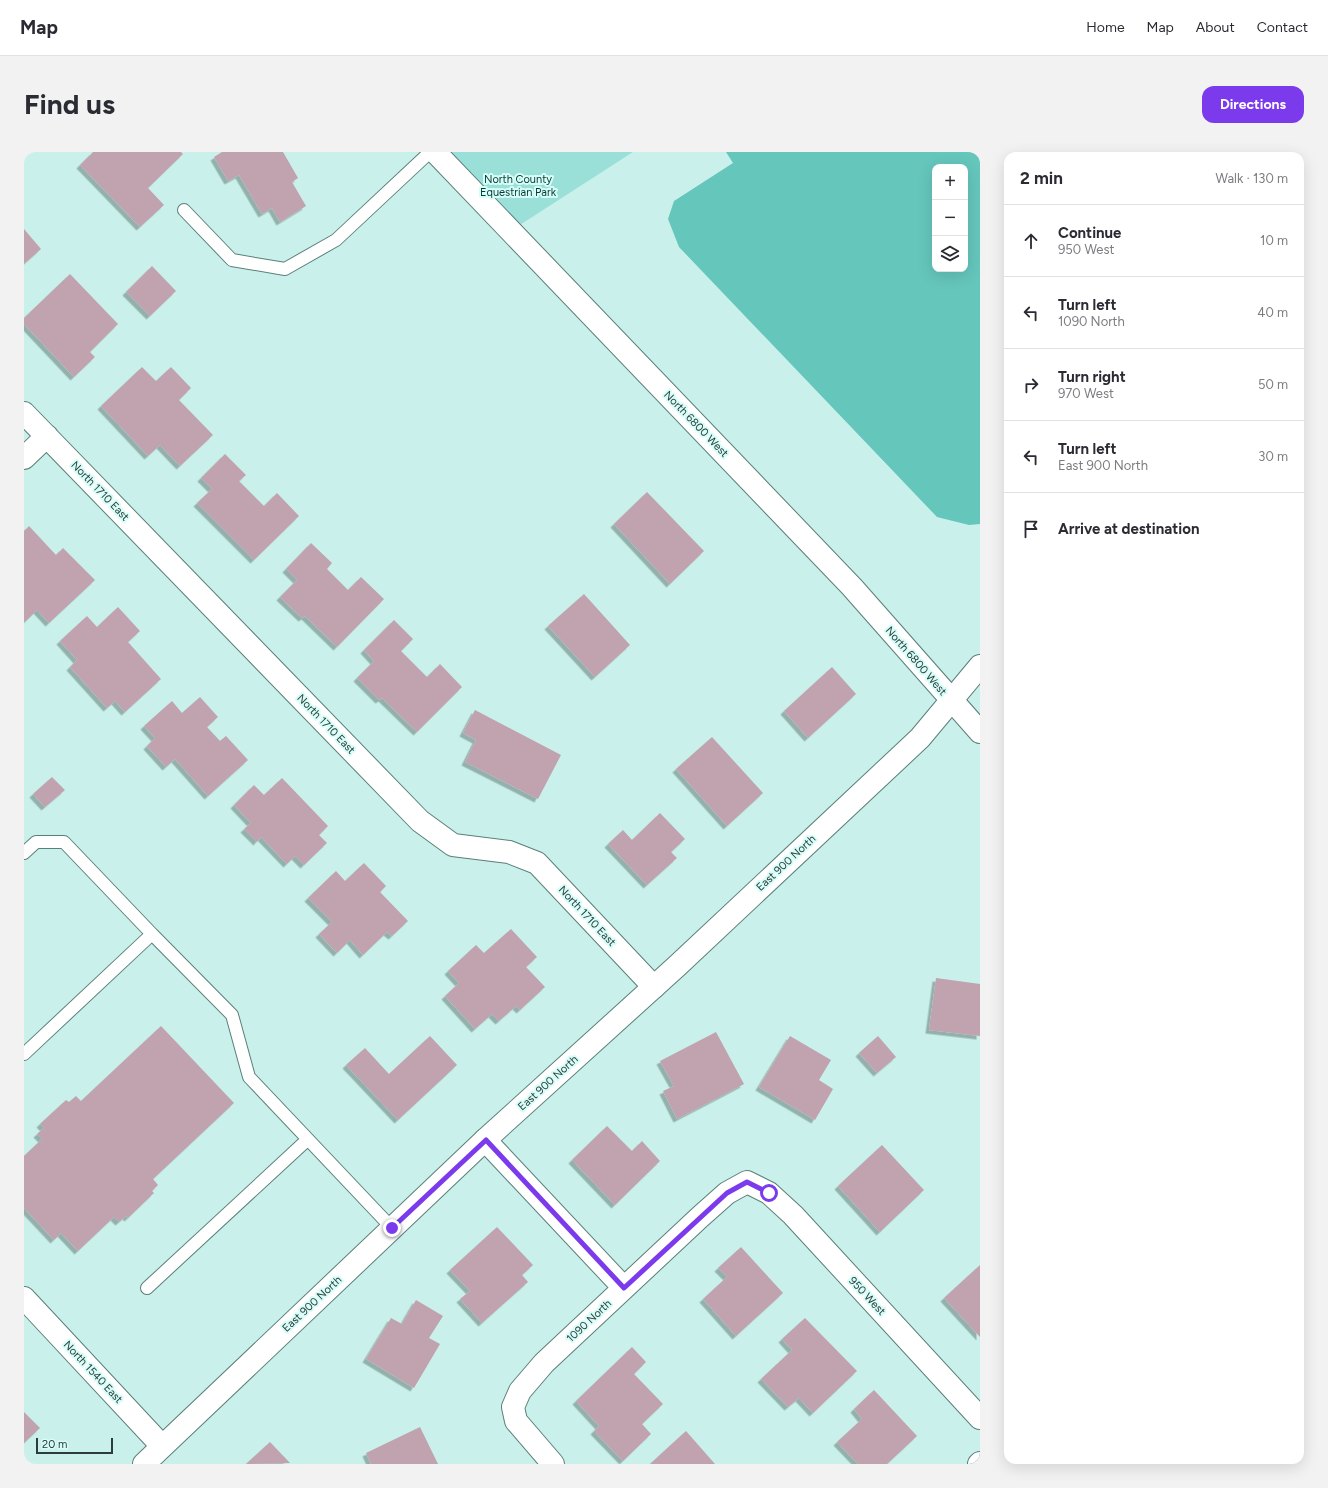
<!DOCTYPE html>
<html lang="en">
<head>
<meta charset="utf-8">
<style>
	:root { --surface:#fff; --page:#f2f2f3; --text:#2b2b33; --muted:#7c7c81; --line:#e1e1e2; --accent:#7c3aed }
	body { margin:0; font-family:Figtree,sans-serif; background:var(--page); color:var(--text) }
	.controls { position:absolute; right:12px; top:12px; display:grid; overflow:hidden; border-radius:8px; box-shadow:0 4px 16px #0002 }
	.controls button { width:36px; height:36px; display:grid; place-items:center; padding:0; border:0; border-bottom:1px solid var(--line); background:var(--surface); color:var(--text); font:20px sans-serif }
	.scale { position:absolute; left:12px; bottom:10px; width:77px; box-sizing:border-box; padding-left:4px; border:2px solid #2c3c3a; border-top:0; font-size:11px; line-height:14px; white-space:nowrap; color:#2c3c3a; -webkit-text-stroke:3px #d6fdf8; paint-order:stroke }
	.stop { position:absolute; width:12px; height:12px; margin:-9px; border:3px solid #7c3aed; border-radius:50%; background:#fff }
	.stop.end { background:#7c3aed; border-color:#fff; box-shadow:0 1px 4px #0008 }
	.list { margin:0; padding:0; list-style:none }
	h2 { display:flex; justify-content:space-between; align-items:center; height:52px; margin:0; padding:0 16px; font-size:17px }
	h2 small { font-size:13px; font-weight:400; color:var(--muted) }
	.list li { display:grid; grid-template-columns:26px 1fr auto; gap:12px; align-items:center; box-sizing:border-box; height:72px; padding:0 16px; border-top:1px solid var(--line) }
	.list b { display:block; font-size:15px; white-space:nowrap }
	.list p { margin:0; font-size:13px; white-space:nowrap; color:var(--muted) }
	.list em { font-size:13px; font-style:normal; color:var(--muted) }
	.icon { flex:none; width:22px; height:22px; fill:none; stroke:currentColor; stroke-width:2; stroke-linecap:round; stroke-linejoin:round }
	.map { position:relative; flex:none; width:956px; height:1312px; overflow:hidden; border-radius:12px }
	header { display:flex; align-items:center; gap:24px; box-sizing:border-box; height:56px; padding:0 20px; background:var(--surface); border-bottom:1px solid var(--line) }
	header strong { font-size:19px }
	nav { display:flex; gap:22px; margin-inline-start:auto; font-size:14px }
	.intro { display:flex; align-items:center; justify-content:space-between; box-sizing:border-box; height:96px; padding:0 24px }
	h1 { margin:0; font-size:28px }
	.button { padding:10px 18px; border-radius:12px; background:var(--accent); color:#fff; font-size:14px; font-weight:700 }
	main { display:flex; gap:24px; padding:0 24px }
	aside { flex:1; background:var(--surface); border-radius:12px; box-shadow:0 4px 16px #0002 }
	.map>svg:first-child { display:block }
</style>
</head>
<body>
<header>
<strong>Map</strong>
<nav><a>Home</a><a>Map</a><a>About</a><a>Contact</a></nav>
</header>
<div class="intro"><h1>Find us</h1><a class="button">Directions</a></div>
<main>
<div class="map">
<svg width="956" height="1312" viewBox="0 0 956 1312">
	<defs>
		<filter id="shadow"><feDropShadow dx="-3.5" dy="3.5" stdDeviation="0" flood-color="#0004"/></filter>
	</defs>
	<rect width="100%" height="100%" fill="#c9f0ea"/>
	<path fill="#9ae0d8" d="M 416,0 L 609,0 L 488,78 Z"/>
	<path fill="#65c6bc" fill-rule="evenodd" d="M 702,0 L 956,0 L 956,372 L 945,373 L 913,365 L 655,95 L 644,67 L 650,49 L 709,11 ZM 911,15 L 941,15 L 941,117 L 911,117 Z"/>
	<path fill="#c1a2af" filter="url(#shadow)" d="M 69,0 L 157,0 L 159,2 L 124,36 L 140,53 L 116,75 L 56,13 Z
		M 198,0 L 259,0 L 274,26 L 268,30 L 282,54 L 256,70 L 248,56 L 238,62 L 215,23 L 204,29 L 190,5 Z
		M 0,77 L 17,97 L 0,112 Z
		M 128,114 L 152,139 L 126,164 L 102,140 Z
		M 46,122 L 94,172 L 66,200 L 71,205 L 50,225 L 0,172 L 0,166 Z
		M 118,215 L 132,229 L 147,215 L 167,236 L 155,248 L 189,283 L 156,314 L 136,293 L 124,304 L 77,254 Z
		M 201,302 L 222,323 L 215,329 L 240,354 L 253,341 L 275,364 L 230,408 L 173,351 L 188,337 L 177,326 Z
		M 623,340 L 680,399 L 646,432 L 590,372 Z
		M 5,374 L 32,403 L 39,396 L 71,428 L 25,471 L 13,458 L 1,470 L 0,469 L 0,379 Z
		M 287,391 L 308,411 L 303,417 L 324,438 L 337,425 L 360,447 L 313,495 L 281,464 L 278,466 L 256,445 L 273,428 L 262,417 Z
		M 560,442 L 606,493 L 571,525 L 524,474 Z
		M 94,455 L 116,479 L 104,490 L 137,527 L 101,560 L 91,549 L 83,556 L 46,515 L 53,508 L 36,489 L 63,464 L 73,475 Z
		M 370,468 L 389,487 L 377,499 L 403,525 L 416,512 L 438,535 L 393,580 L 358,546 L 355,548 L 333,526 L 350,509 L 340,498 Z
		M 808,515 L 832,542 L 784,586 L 760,559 Z
		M 176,545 L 194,565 L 183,575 L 196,589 L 202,584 L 224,608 L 184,644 L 151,607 L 142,615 L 123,594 L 131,586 L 120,574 L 148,549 L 158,561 Z
		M 451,558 L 537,603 L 514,647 L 441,610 L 452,588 L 439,581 Z
		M 688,585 L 739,641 L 703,674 L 652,617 Z
		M 28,625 L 41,638 L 21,655 L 9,642 Z
		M 258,626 L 304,674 L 295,683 L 303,691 L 280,713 L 271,704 L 263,712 L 237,685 L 233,690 L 220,677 L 227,671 L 210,653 L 230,633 L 240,643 Z
		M 636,661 L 661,687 L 647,700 L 653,706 L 623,733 L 584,692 L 599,678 L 608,688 Z
		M 340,711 L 362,734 L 356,740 L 384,769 L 368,784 L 363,780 L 339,803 L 326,788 L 313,801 L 295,782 L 308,770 L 284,746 L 312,719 L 321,729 Z
		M 487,777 L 513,805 L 502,815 L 521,835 L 496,858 L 492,854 L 475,869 L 468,862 L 451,877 L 421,844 L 435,831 L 424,819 L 452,793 L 460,801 Z
		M 912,826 L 956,832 L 956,884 L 905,878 Z
		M 137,874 L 210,951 L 129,1027 L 134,1033 L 128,1039 L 130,1041 L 104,1066 L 102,1064 L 95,1070 L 90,1065 L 54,1099 L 37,1081 L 30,1088 L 0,1056 L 0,1004 L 18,987 L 13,982 L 20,976 L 16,972 L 42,948 L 45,950 L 52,944 L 57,949 Z
		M 692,880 L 720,932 L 653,967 L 639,939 L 650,934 L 636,909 Z
		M 406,884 L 433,913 L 374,968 L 322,913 L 341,896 L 365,922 Z
		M 766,884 L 807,908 L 795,928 L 809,937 L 791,968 L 735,935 Z
		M 854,884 L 872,905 L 853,921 L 835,901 Z
		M 583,974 L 608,999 L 618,989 L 636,1009 L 591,1053 L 548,1008 Z
		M 858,993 L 900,1038 L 856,1080 L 814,1034 Z
		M 473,1075 L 509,1113 L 498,1123 L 504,1130 L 458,1171 L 436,1147 L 446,1139 L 426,1118 Z
		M 717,1095 L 759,1141 L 712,1184 L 679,1147 L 703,1125 L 694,1116 Z
		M 956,1113 L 956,1185 L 920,1146 Z
		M 392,1148 L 419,1164 L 405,1186 L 416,1192 L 390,1236 L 342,1207 L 367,1166 L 378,1172 Z
		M 781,1166 L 833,1219 L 789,1261 L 775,1246 L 764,1255 L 737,1227 L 768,1198 L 758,1187 Z
		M 608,1195 L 622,1210 L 610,1222 L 639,1252 L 618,1272 L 627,1282 L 599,1309 L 570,1279 L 575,1274 L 552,1249 Z
		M 850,1238 L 893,1284 L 863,1312 L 834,1312 L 813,1290 L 838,1267 L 830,1257 Z
		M 0,1260 L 16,1276 L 0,1291 Z
		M 396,1275 L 414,1312 L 347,1312 L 342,1301 Z
		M 662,1279 L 691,1312 L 626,1312 Z
		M 246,1290 L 266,1311 L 222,1312 Z"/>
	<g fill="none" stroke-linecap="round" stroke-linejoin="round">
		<defs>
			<path id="lane" d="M 160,58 L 208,108 L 261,117 L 312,88 L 406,0
				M 0,701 L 12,690 L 40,690 L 128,782
				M 0,902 L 128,782 L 208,863 L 225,925 L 368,1076
				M 123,1136 L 283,988"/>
			<path id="street" d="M 0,261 L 396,669 L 429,693 L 485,700 L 513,711 L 630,835
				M 0,306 L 23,284
				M 461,988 L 600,1136
				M 0,1146 L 138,1294
				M 529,1312 L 492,1269 L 489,1255 L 496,1239 L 520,1211 L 676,1065 L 703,1041 L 723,1030 L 745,1041 L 769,1063 L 956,1266
				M 955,1312 L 956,1311"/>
			<path id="secondary" d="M 411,0 L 828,435 L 956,580
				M 120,1312 L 461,988 L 653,814 L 896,586 L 956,514"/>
		</defs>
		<use href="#lane" stroke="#5b7f7a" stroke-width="14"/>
		<use href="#street" stroke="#5b7f7a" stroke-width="24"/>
		<use href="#secondary" stroke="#5b7f7a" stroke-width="24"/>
		<use href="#lane" stroke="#fff" stroke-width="12"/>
		<use href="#street" stroke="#fff" stroke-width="22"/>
		<use href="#secondary" stroke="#fff" stroke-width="22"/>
	</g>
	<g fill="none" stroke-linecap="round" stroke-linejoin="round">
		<path stroke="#7c3aed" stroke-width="5" d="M 368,1076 L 462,988 L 600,1136 L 703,1041 L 723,1030 L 745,1041"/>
	</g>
	<g text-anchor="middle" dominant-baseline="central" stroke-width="4" stroke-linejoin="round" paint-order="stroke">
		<g font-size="11" fill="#093934" stroke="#d6fdf8">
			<text x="494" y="27">North County<tspan x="494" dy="13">Equestrian Park</tspan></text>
		</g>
		<g font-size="11" fill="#2c3c3a" stroke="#d6fdf8">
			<text transform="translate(672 272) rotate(46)">North 6800 West</text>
			<text transform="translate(76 339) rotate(46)">North 1710 East</text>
			<text transform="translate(892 509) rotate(49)">North 6800 West</text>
			<text transform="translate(302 572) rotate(46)">North 1710 East</text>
			<text transform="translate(762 711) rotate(-43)">East 900 North</text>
			<text transform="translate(563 764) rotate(47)">North 1710 East</text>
			<text transform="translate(524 931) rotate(-42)">East 900 North</text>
			<text transform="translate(843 1144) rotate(47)">950 West</text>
			<text transform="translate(288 1152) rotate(-43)">East 900 North</text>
			<text transform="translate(565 1169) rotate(-43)">1090 North</text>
			<text transform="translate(69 1220) rotate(47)">North 1540 East</text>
		</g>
	</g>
</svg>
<div class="controls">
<button>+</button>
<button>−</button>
<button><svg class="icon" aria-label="layers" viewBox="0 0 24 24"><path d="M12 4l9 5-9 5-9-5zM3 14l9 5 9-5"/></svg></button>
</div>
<div class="scale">20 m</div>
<div class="stop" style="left:745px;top:1041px"></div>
<div class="stop end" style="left:368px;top:1076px"></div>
</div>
<aside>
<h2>2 min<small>Walk · 130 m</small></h2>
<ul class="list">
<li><svg class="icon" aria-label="ahead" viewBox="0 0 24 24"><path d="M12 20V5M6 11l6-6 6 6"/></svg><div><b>Continue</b><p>950 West</p></div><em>10 m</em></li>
<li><svg class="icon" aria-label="left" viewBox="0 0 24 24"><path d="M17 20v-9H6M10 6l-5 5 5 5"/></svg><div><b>Turn left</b><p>1090 North</p></div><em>40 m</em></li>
<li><svg class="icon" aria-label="right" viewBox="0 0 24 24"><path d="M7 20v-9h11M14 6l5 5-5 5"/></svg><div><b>Turn right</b><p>970 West</p></div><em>50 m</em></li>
<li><svg class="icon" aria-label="left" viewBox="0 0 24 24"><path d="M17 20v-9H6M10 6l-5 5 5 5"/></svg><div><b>Turn left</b><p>East 900 North</p></div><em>30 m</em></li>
<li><svg class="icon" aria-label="arrive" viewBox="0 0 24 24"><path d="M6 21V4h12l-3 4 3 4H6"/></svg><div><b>Arrive at destination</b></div></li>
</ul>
</aside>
</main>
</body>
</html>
